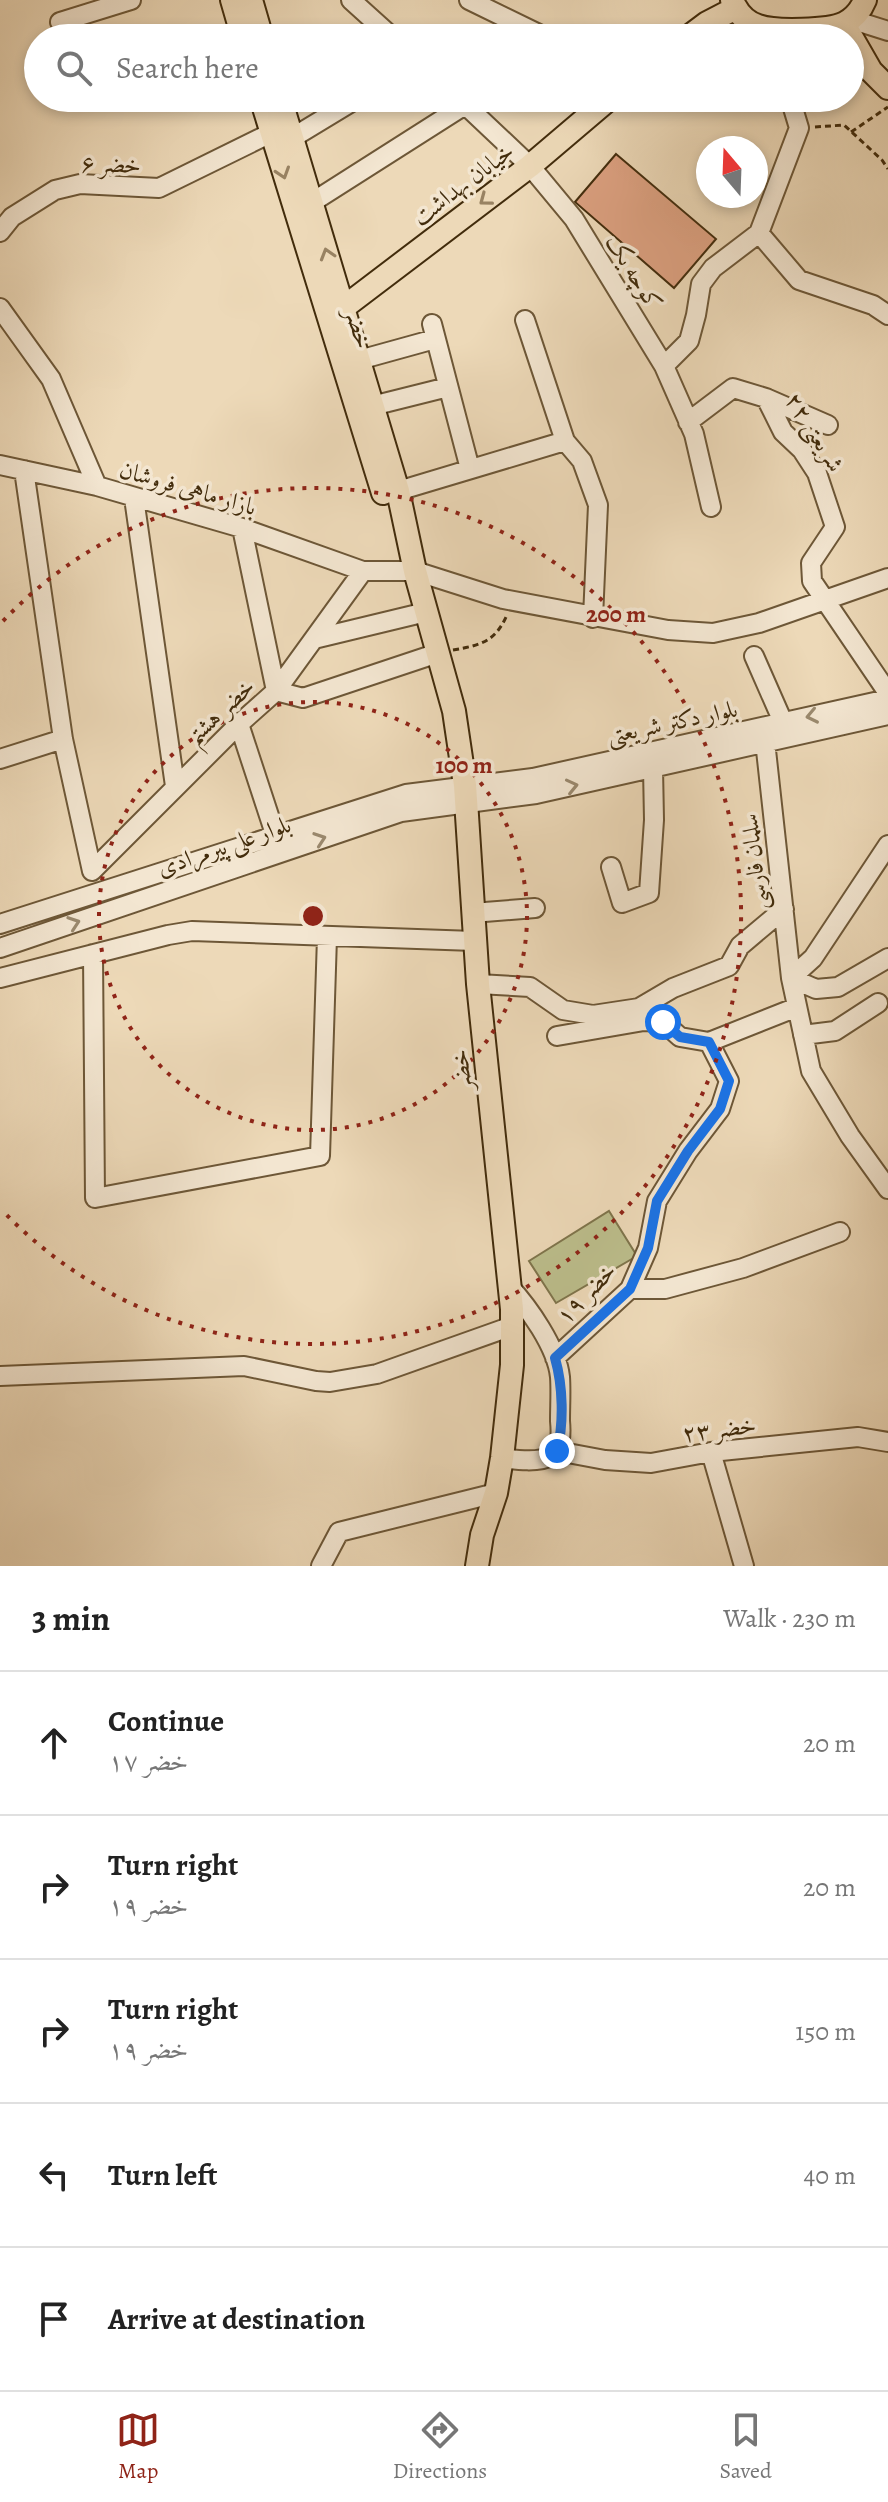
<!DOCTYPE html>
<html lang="en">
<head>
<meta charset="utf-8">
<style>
	:root { --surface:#fff; --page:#f2f2f2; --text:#222; --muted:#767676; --line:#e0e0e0; --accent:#8f2418 }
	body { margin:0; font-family:Alegreya,Amiri,serif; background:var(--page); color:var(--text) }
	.compass { position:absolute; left:696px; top:136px; width:72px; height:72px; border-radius:50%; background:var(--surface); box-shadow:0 4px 12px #0003; rotate:341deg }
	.stop { position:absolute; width:24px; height:24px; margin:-18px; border:6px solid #1a73e8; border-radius:50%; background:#fff }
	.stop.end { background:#1a73e8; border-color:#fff; box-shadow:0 2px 8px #0008 }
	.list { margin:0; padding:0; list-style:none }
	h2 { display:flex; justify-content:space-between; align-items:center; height:104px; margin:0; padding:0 32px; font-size:34px }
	h2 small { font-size:26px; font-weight:400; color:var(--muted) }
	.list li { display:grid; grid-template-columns:52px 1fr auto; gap:24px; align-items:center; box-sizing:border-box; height:144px; padding:0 32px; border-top:2px solid var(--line) }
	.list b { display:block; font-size:30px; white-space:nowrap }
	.list p { margin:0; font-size:26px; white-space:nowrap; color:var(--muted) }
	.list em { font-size:26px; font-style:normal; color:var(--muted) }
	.icon { flex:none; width:44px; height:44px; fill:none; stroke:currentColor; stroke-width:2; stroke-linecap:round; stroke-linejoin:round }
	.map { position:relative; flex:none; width:888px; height:1566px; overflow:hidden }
	.search { position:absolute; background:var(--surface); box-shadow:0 4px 12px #0003; left:24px; right:24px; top:24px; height:88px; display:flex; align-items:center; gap:20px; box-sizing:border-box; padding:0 28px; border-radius:44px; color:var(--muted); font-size:30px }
	.sheet { height:824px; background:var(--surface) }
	nav { display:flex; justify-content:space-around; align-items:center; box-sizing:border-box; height:112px; border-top:2px solid var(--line); background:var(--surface); font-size:22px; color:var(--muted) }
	nav a { display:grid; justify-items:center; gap:4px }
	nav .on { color:var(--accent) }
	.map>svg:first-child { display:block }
</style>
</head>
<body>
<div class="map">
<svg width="888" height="1566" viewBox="0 0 888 1566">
	<rect width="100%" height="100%" fill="#edd9b8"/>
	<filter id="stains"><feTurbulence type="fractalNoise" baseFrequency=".0025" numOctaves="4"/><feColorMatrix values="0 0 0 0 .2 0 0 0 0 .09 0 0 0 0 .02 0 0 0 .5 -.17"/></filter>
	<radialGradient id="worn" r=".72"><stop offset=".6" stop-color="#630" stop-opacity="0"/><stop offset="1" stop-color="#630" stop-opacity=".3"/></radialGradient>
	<path fill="#bcbe8c" stroke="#7f754c" stroke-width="2" d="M 609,1211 L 637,1256 L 556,1303 L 529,1261 Z"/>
	<path fill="#dca080" stroke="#422c0c" stroke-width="2" d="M 616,154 L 716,239 L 674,288 L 575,202 Z"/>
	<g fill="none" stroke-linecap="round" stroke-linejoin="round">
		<defs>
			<path id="minor" d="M 351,0 L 393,38
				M 469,0 L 547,38
				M 850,19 L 888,31
				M 60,22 L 131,0
				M 458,98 L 530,166 L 574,219 L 664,366 L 694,434 L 711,507
				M 292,138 L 358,98
				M 311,203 L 465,105
				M 0,232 L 12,217 L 55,190 L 80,184 L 159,188 L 271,133
				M 759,233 L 799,280 L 873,305 L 888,315
				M 0,308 L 51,379 L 97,486 L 242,528 L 363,571 L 415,571 L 503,599 L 668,630 L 713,633 L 759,623 L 888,578
				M 525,320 L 565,441 L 582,461 L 598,505 L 593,618
				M 432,324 L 470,469
				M 359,360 L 435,339
				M 664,366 L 689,341 L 696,315 L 701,284 L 713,268 L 759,233 L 799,128 L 790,98
				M 766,398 L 828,425
				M 372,406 L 448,387
				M 688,422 L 733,388 L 766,398 L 783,432 L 802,450 L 817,473 L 835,527 L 811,563 L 812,581 L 888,693
				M 0,465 L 97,486
				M 24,470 L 63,739 L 92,871
				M 398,491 L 565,441
				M 134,498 L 175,786
				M 242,528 L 276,691 L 303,698 L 438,653
				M 314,639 L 426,612
				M 754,656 L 783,722
				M 239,724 L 278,843
				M 765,741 L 791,978 L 811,1071 L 850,1136 L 888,1189
				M 0,759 L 63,739
				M 611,867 L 622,903 L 649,893 L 654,820 L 653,768
				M 92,871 L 239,724 L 276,691 L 363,571
				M 472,913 L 535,908
				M 0,924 L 406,794 L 533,778 L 888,699
				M 0,948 L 401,812 L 536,794 L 888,715
				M 93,954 L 95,1198 L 320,1156 L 327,937
				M 0,978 L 168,935 L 192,931 L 474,941
				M 791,978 L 813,958 L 888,845
				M 791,978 L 816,989 L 838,987 L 888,958
				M 478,984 L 530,987 L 563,1010 L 593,1015 L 639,1008 L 673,988 L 729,966 L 740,946 L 784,909
				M 803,1035 L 835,1031 L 878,1003
				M 557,1036 L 644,1021 L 663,1022 L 680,1037 L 709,1042
				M 709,1042 L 797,1007
				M 630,1289 L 665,1289 L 743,1268 L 840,1232
				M 555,1358 L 630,1289 L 648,1248 L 657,1201 L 688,1151 L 720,1109 L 729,1081 L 709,1042
				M 0,1376 L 244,1366 L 316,1381 L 330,1382 L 377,1374 L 512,1326
				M 557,1451 L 605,1460 L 651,1463 L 711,1452 L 858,1437 L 888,1442
				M 711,1452 L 744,1566
				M 502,1458 C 516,1460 539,1463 551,1456 C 562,1449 561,1431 560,1421 C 560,1406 561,1391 560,1377 C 557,1347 528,1307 509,1286
				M 321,1566 L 339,1532 L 496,1493"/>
			<path id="major" d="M 232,0 L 243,38
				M 251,0 L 262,38
				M 732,0 C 737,12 745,22 758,26 C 774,32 830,31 845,23 C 854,18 861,10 865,0
				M 844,24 L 871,71 L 888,88
				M 687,38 L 707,23 L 736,8
				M 261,98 L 383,493
				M 280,98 L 398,491 L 415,571 L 454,711 L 465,785 L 478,984 L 512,1309 L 512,1365 L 502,1458 L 496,1493 L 482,1535 L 477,1566
				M 333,311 L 343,308 L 530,166 L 610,98"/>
		</defs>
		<use href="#minor" stroke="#6d5737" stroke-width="22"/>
		<use href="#major" stroke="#422c0c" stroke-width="26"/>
		<path stroke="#422c0c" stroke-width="3" stroke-dasharray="6 4" stroke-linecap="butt" d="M 815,127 L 844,125 L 882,160 L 888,169
			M 851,132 L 888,107
			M 453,650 C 481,645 495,642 507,615"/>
		<use href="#minor" stroke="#f3e6d1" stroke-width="18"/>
		<use href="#major" stroke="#edd9b8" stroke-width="22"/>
	</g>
	<defs><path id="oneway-chevron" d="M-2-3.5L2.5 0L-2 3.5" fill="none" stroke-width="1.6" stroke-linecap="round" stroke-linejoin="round" transform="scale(2)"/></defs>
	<g stroke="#988262">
		<use href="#oneway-chevron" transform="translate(283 173) rotate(72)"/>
		<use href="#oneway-chevron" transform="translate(485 200) rotate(143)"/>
		<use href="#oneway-chevron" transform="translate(327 254) rotate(-107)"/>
	</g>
	<g stroke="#9a896e">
		<use href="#oneway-chevron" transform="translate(812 716) rotate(168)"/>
		<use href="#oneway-chevron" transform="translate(572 786) rotate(-13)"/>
		<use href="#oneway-chevron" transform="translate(320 839) rotate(-19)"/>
		<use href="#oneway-chevron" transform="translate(74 923) rotate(-19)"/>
	</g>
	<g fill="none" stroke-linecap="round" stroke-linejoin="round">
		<path stroke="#1a73e8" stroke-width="10" d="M 557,1451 C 564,1423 563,1386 555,1358 L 630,1289 L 648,1248 L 657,1201 L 688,1151 L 720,1109 L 729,1081 L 709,1042 L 680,1037 L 663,1022"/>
	</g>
	<g fill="none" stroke="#8f2418" stroke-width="4" stroke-dasharray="4 8">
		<circle cx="313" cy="916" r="214"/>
		<path d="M3 621A428 428 0 1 1 3 1211"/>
	</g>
	<g text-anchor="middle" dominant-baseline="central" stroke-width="7" stroke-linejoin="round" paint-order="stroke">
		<g font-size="24" fill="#422c0c" stroke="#f3e6d1">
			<text transform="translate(111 164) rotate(2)">خضر ۶</text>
			<text transform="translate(463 184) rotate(-37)">خیابان بهداشت</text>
			<text transform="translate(634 272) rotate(58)">کوچه یک</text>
			<text transform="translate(359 328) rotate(73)">خضر</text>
			<text transform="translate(815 432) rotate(58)">شریعتی ۲۲</text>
			<text transform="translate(188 488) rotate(16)">بازار ماهی فروشان</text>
			<text transform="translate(220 711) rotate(-43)">خضر هشتم</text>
			<text transform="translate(672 722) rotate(-12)">بلوار دکتر شریعتی</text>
			<text transform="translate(224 846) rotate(-19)">بلوار علی پیرمرادی</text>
			<text transform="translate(754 862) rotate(-96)">سلمان فارسی</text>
			<text transform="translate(461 1070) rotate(-96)">خضر</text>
			<text transform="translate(586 1293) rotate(-46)">خضر ۱۹</text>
			<text transform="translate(719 1429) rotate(-7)">خضر ۲۳</text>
		</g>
	</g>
	<circle cx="313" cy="916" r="12" fill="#8f2418" stroke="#f3e6d1" stroke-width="4"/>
	<g font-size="24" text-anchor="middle" font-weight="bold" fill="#8f2418" stroke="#f3e6d1" stroke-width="7" stroke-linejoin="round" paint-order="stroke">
		<text x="616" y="622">200 m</text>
		<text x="464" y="773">100 m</text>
	</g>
	<rect width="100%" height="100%" filter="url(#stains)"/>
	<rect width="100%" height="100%" fill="url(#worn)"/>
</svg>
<svg class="compass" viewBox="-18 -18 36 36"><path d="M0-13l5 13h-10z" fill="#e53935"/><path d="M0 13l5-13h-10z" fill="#767676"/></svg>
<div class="stop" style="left:663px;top:1022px"></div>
<div class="stop end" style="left:557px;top:1451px"></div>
<div class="search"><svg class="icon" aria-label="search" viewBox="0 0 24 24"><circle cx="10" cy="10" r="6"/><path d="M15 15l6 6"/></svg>Search here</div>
</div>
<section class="sheet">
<h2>3 min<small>Walk · 230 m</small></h2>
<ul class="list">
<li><svg class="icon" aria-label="ahead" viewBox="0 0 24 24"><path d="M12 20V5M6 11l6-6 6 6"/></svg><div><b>Continue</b><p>خضر ۱۷</p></div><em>20 m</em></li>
<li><svg class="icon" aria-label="right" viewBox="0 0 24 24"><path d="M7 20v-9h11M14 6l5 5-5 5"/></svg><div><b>Turn right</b><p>خضر ۱۹</p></div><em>20 m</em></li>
<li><svg class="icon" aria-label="right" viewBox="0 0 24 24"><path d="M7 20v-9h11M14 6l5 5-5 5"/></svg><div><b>Turn right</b><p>خضر ۱۹</p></div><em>150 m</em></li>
<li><svg class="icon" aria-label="left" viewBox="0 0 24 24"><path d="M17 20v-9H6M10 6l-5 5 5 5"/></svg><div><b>Turn left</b></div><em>40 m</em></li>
<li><svg class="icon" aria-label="arrive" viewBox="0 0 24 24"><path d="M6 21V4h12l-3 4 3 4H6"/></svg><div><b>Arrive at destination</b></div></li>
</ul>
</section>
<nav>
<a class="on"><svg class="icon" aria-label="map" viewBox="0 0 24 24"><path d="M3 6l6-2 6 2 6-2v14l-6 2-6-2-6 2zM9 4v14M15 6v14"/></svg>Map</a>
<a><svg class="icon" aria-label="directions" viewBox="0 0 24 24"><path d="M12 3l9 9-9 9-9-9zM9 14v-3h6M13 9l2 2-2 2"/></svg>Directions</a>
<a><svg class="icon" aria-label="saved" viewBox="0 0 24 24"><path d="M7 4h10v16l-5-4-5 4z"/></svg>Saved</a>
</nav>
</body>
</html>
